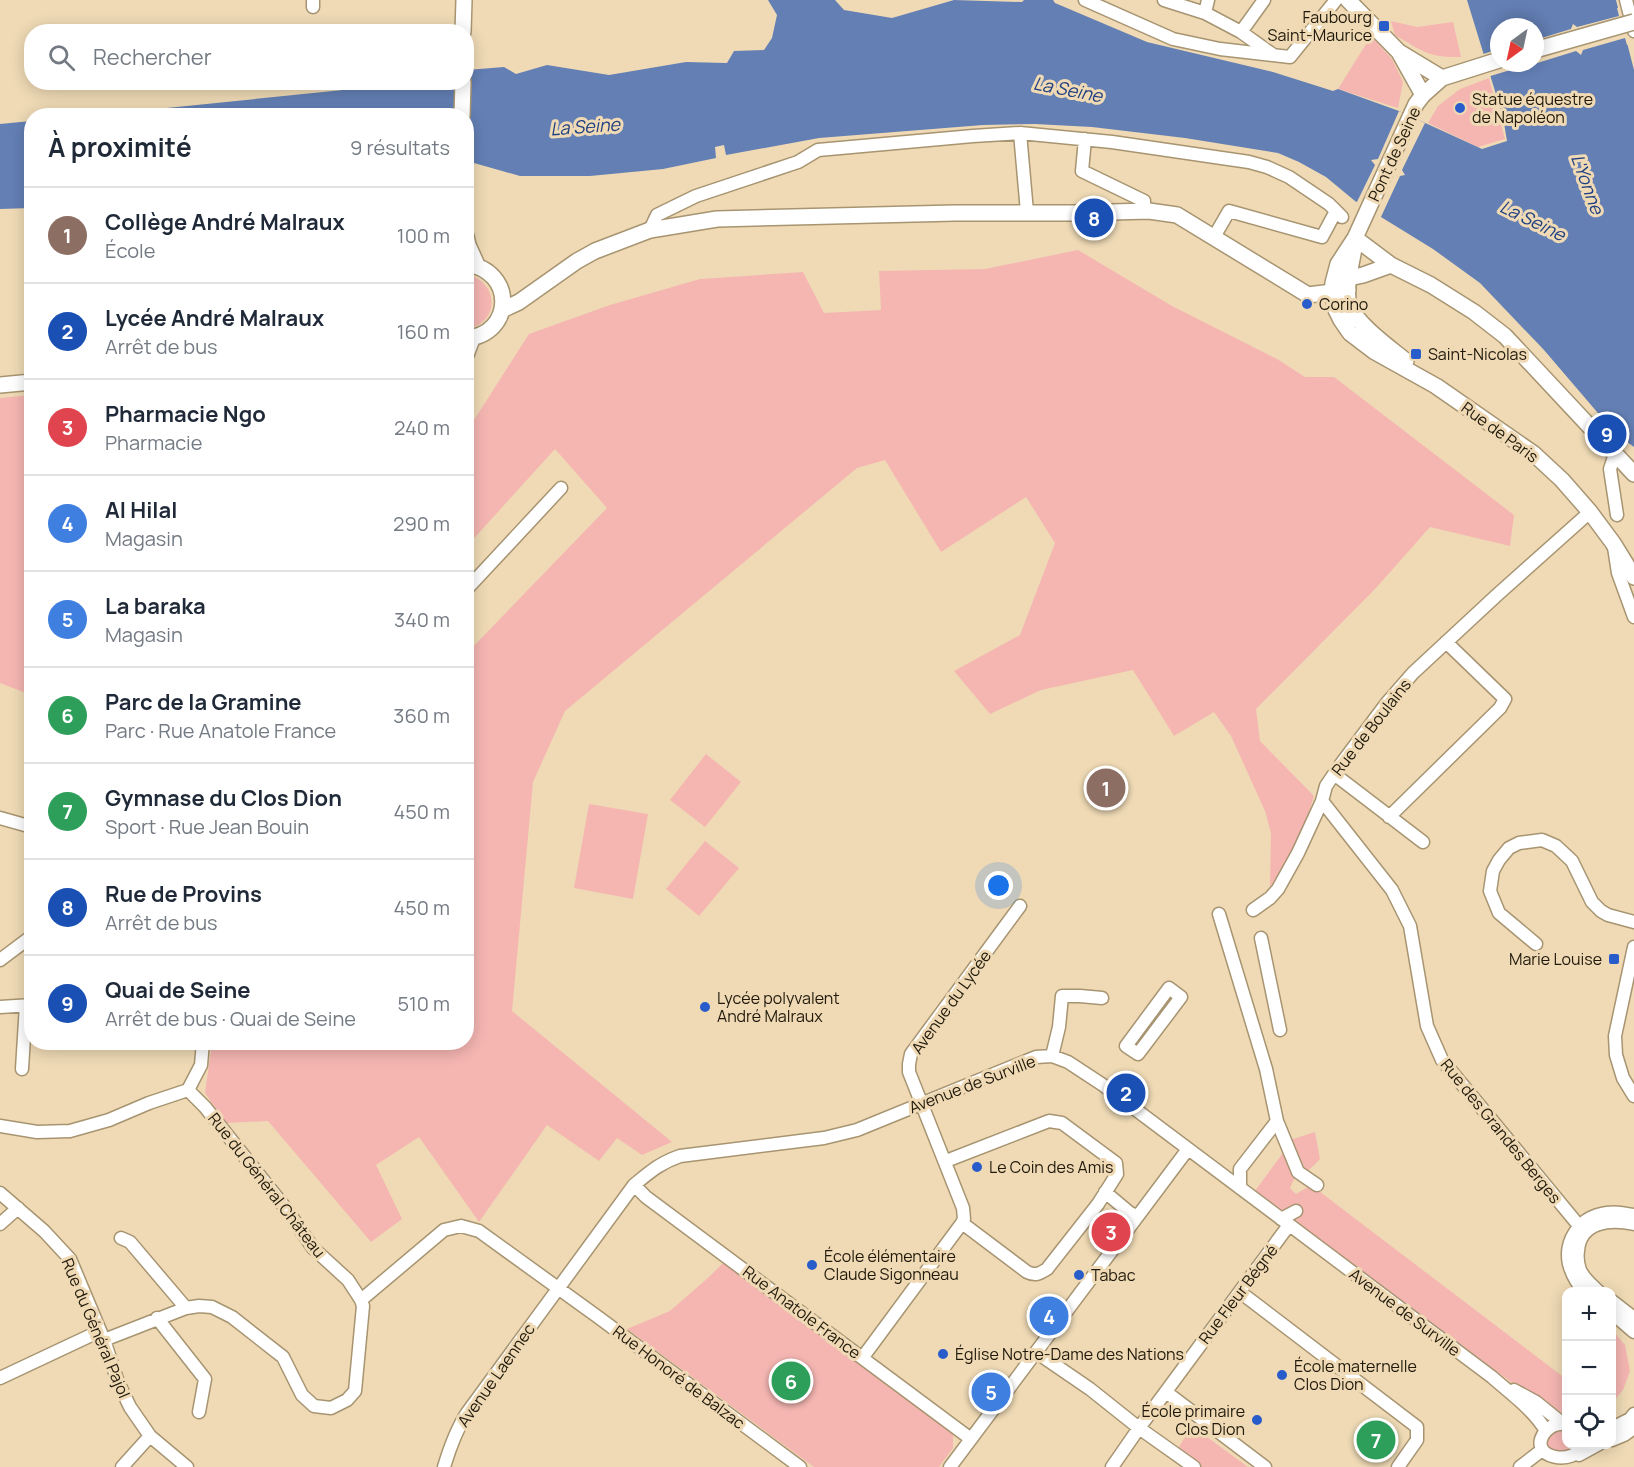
<!DOCTYPE html>
<html lang="fr">
<head>
<meta charset="utf-8">
<style>
	:root { --surface:#fff; --page:#f6f6f7; --text:#1f2937; --muted:#747a83; --line:#e0e1e3; --accent:#0f766e }
	body { margin:0; font-family:Manrope,sans-serif; background:var(--page); color:var(--text) }
	.controls { position:absolute; right:18px; bottom:18px; display:grid; overflow:hidden; border-radius:12px; box-shadow:0 3px 15px #0003 }
	.controls button { width:54px; height:54px; display:grid; place-items:center; padding:0; border:0; border-bottom:2px solid var(--line); background:var(--surface); color:var(--text); font:30px sans-serif }
	.compass { position:absolute; left:1490px; top:18px; width:54px; height:54px; border-radius:50%; background:var(--surface); box-shadow:0 3px 15px #0003; rotate:213deg }
	.you { position:absolute; left:999px; top:886px; width:21px; height:21px; margin:-15px; border:4px solid #fff; border-radius:50%; background:#1a73e8; box-shadow:0 0 0 9px #1a73e833 }
	.badge { display:grid; place-items:center; width:39px; height:39px; border-radius:50%; background:var(--accent); color:#fff; font-size:20px; font-weight:700 }
	.pin { position:absolute; translate:-50% -50%; border:3px solid #fff; box-shadow:0 2px 6px #0006 }
	.list { margin:0; padding:0; list-style:none }
	h2 { display:flex; justify-content:space-between; align-items:center; height:78px; margin:0; padding:0 24px; font-size:26px }
	h2 small { font-size:20px; font-weight:400; color:var(--muted) }
	.list li { display:grid; grid-template-columns:39px 1fr auto; gap:18px; align-items:center; box-sizing:border-box; height:96px; padding:0 24px; border-top:2px solid var(--line) }
	.list b { display:block; font-size:22px; white-space:nowrap }
	.list p { margin:0; font-size:20px; white-space:nowrap; color:var(--muted) }
	.list em { font-size:20px; font-style:normal; color:var(--muted) }
	.icon { flex:none; width:33px; height:33px; fill:none; stroke:currentColor; stroke-width:2; stroke-linecap:round; stroke-linejoin:round }
	.map { position:relative; flex:none; width:1634px; height:1467px; overflow:hidden }
	.search { position:absolute; background:var(--surface); box-shadow:0 3px 15px #0003; left:24px; top:24px; width:450px; height:66px; display:flex; align-items:center; gap:15px; box-sizing:border-box; padding:0 21px; border-radius:24px; color:var(--muted); font-size:22px }
	.panel { position:absolute; background:var(--surface); box-shadow:0 3px 15px #0003; left:24px; top:108px; width:450px; height:942px; border-radius:24px }
	.map>svg:first-child { display:block }
</style>
</head>
<body>
<div class="map">
<svg width="1634" height="1467" viewBox="0 0 1634 1467">
	<rect width="100%" height="100%" fill="#efdab5"/>
	<path fill="#f5b6b2" d="M 1391,21 L 1417,27 L 1453,22 L 1461,57 C 1429,58 1422,51 1395,35 Z
		M 1371,36 L 1392,59 L 1403,82 L 1398,108 L 1338,89 Z
		M 1489,78 L 1505,139 L 1478,147 L 1428,123 L 1438,106 L 1460,89 Z
		M 1078,250 L 1172,306 L 1277,359 L 1305,377 L 1334,377 L 1514,515 L 1510,546 L 1430,527 L 1376,588 L 1256,709 L 1260,741 L 1314,796 L 1300,841 L 1270,887 L 1271,833 L 1265,811 L 1231,736 L 1214,712 L 1174,736 L 1133,670 L 1041,690 L 990,714 L 954,671 L 1020,635 L 1055,543 L 1026,497 L 941,552 L 885,460 L 857,468 L 565,711 L 533,782 L 512,1011 L 672,1142 L 642,1155 L 617,1138 L 599,1161 L 547,1125 L 479,1222 L 419,1137 L 376,1165 L 402,1219 L 371,1242 L 268,1121 L 226,1123 L 205,1093 L 212,1043 L 466,1042 L 467,653 L 607,508 L 555,449 L 467,546 L 467,431 L 529,334 L 610,305 L 700,279 L 803,272 L 824,313 L 881,310 L 879,271 L 985,269 Z
		M 466,274 C 500,282 500,323 467,329 Z
		M 31,395 L 32,395 L 31,695 L 0,683 L 0,398 Z
		M 706,754 L 741,782 L 705,827 L 670,800 Z
		M 589,804 L 648,814 L 633,899 L 574,888 Z
		M 705,841 L 739,868 L 699,916 L 666,889 Z
		M 1315,1132 L 1320,1159 L 1309,1170 L 1296,1175 L 1290,1188 L 1296,1194 L 1311,1185 L 1566,1379 L 1566,1415 L 1519,1388 L 1255,1191 L 1293,1139 Z
		M 724,1262 L 953,1434 L 953,1448 L 939,1467 L 814,1467 L 627,1329 L 670,1311 L 709,1277 Z
		M 1612,1330 L 1625,1345 L 1630,1371 L 1623,1390 L 1612,1403 Z
		M 1192,1426 L 1248,1467 L 1202,1467 L 1177,1450 Z
		M 1557,1430 L 1566,1430 L 1566,1444 L 1575,1445 L 1573,1450 L 1562,1457 L 1548,1447 C 1546,1438 1550,1435 1557,1430 Z"/>
	<path fill="#637fb4" fill-rule="evenodd" d="M 768,0 L 835,0 L 844,10 L 892,18 L 954,0 L 1022,2 L 1024,0 L 1053,0 L 1055,3 L 1147,42 L 1273,72 L 1333,91 L 1338,89 L 1399,111 L 1482,149 L 1507,141 L 1503,117 L 1467,0 L 1616,0 L 1634,70 L 1634,447 L 1615,433 L 1544,350 L 1480,283 L 1433,249 L 1355,201 L 1326,177 L 1299,162 L 1278,153 L 1185,138 L 1092,127 L 1035,124 L 983,125 L 819,138 L 726,155 L 724,145 L 715,147 L 716,158 L 663,169 L 590,176 L 520,176 L 467,161 L 466,116 L 88,116 L 412,83 L 466,82 L 467,70 L 504,67 L 516,74 L 547,65 L 609,75 L 686,62 L 727,63 L 734,51 L 764,50 L 772,38 L 777,15 ZM 1499,27 L 1535,27 L 1535,63 L 1499,63 Z
		M 31,121 L 31,208 L 0,209 L 0,124 Z"/>
	<path fill="#efdab5" d="M 1617,8 L 1620,8 L 1630,44 L 1627,45 L 1625,38 L 1583,50 L 1581,55 L 1576,51 L 1531,65 L 1529,70 L 1524,66 L 1487,77 L 1480,55 L 1499,49 L 1499,63 L 1535,63 L 1535,40 L 1571,29 L 1573,24 L 1577,27 L 1619,16 Z
		M 1399,111 L 1425,123 L 1402,170 L 1405,175 L 1400,176 L 1380,219 L 1356,204 L 1375,165 L 1371,160 L 1378,159 Z"/>
	<g fill="none" stroke-linecap="round" stroke-linejoin="round">
		<defs>
			<path id="minor" d="M 313,0 L 313,7
				M 1085,0 L 1173,39 L 1220,49 L 1290,57 L 1336,0
				M 1164,0 L 1205,13 L 1241,32 L 1272,54
				M 1626,0 L 1634,31
				M 1205,13 L 1208,0
				M 1241,32 L 1264,0
				M 1020,133 L 1027,212
				M 1085,139 L 1082,171 L 1144,201 L 1144,211
				M 650,230 L 657,215 L 696,196 L 798,162 L 818,150 L 973,136 L 1020,133 L 1112,142 L 1249,162 L 1267,167 L 1289,177 L 1329,204 L 1342,217
				M 1214,237 L 1229,211 L 1322,237 L 1336,211
				M 466,359 L 474,338
				M 1615,454 L 1610,469 L 1617,515
				M 1614,547 L 1618,573 L 1634,617
				M 466,590 L 561,488
				M 1334,774 L 1423,842
				M 1322,801 L 1392,890 L 1410,926 L 1427,1026 L 1442,1060 L 1585,1233
				M 1389,817 L 1500,708 L 1505,699 L 1446,642
				M 0,818 L 32,827
				M 1253,910 L 1270,898 L 1278,889 L 1298,853 L 1322,801 L 1326,786 L 1341,764 L 1386,704 L 1413,673 L 1497,595 L 1590,512
				M 1219,914 L 1266,1069 L 1277,1121 L 1240,1169 L 1240,1188
				M 1261,938 L 1280,1030
				M 1536,944 L 1499,913 L 1490,891 L 1493,871 L 1499,860 L 1509,848 L 1519,843 L 1542,840 L 1556,846 L 1572,861 L 1592,902 L 1601,911 L 1608,915 L 1634,922
				M 1634,947 L 1615,1036 L 1616,1055 L 1623,1078 L 1634,1096
				M 0,960 L 32,936
				M 1169,988 L 1181,997 L 1138,1054 L 1126,1046 Z
				M 0,1007 L 32,1005
				M 1052,1056 L 1059,1027 L 1062,996 L 1080,996 L 1102,998
				M 22,1069 L 26,1005
				M 188,1090 L 201,1065 L 203,1042
				M 1277,1121 L 1298,1172 L 1317,1185
				M 0,1126 L 37,1132 L 70,1131 L 109,1120 L 149,1103 L 188,1090 L 205,1107 L 287,1210 L 313,1248 L 348,1280 L 361,1300 L 363,1306 L 355,1391 L 347,1400 L 331,1408 L 314,1406 L 302,1395 L 283,1357 L 232,1317 L 212,1307 L 199,1306 L 186,1308 L 104,1340
				M 634,1185 L 646,1197 L 971,1439
				M 1105,1192 L 1130,1213 L 1137,1216
				M 0,1193 L 44,1231 L 70,1259 L 104,1340 L 118,1382 L 130,1407 L 150,1436 L 187,1467
				M 1281,1219 L 1296,1211
				M 962,1223 L 964,1219 L 963,1208 L 909,1072 L 909,1064 L 911,1054 L 1020,906
				M 0,1224 L 18,1208
				M 121,1238 L 130,1242 L 186,1308
				M 1240,1292 L 1417,1427 L 1417,1440 L 1398,1467
				M 1585,1292 C 1577,1284 1572,1275 1569,1264 C 1564,1241 1579,1219 1601,1214 C 1612,1211 1623,1213 1634,1215
				M 1599,1292 C 1592,1285 1584,1279 1580,1270 C 1578,1264 1577,1257 1578,1251 C 1580,1221 1611,1219 1634,1224
				M 361,1300 L 444,1230 L 461,1226 L 479,1231 L 598,1317 L 800,1467
				M 1612,1301 L 1634,1318
				M 1612,1313 L 1634,1332
				M 157,1318 L 205,1379 L 199,1412
				M 1036,1352 L 1090,1389 L 1139,1428 L 1194,1467
				M 863,1357 L 962,1223 L 1027,1272 C 1035,1276 1039,1274 1047,1269 L 1098,1204 L 1117,1174 L 1116,1163 L 1062,1123 L 1049,1121 L 946,1161
				M 0,1378 L 100,1331
				M 1514,1390 L 1536,1402 L 1562,1423
				M 1166,1392 L 1265,1467
				M 1566,1424 C 1558,1423 1551,1425 1545,1432 C 1525,1459 1578,1467 1582,1444
				M 1612,1428 L 1630,1419 L 1634,1414
				M 1612,1440 L 1624,1435 L 1634,1428
				M 1579,1455 L 1599,1444
				M 122,1467 L 150,1436
				M 444,1467 C 450,1447 456,1430 467,1413 L 634,1185 C 651,1171 660,1163 680,1156 L 824,1138 L 857,1130 L 1036,1057 L 1052,1056 L 1068,1062 L 1103,1085 L 1492,1377 C 1511,1394 1533,1409 1546,1431
				M 950,1467 L 1188,1149
				M 1112,1467 L 1139,1428 L 1289,1225
				M 1520,1467 L 1542,1450"/>
			<path id="major" d="M 1348,0 L 1399,52 L 1442,78
				M 463,32 L 464,0
				M 1399,52 L 1423,95
				M 1499,60 L 1442,78 L 1423,95 L 1416,104 L 1355,238 L 1338,264 L 1333,283 L 1332,292 L 1336,310 L 1341,320 L 1350,333 L 1375,352 L 1436,386 L 1534,454 L 1562,480 L 1590,512 L 1613,543 L 1634,577
				M 462,116 L 463,82
				M 466,236 L 468,245 L 477,265
				M 1355,238 L 1391,265 L 1431,285 L 1474,312 L 1505,336 L 1634,474
				M 1355,242 C 1353,259 1344,288 1349,304 C 1355,323 1390,348 1406,361
				M 466,264 C 516,270 514,335 466,338
				M 1349,278 L 1363,275 L 1391,265
				M 502,310 L 519,302 L 577,261 L 595,251 L 650,230 L 717,219 L 955,213 L 1074,213 L 1149,211 L 1177,215 L 1308,295 L 1348,290
				M 0,385 L 32,382"/>
		</defs>
		<use href="#minor" stroke="#a79471" stroke-width="15"/>
		<use href="#major" stroke="#a79471" stroke-width="18"/>
		<use href="#minor" stroke="#fff" stroke-width="12"/>
		<use href="#major" stroke="#fff" stroke-width="15"/>
		<defs>
			<path id="major-bridge" d="M 1535,50 L 1634,22"/>
		</defs>
		<use href="#major-bridge" stroke="#a79471" stroke-width="18" stroke-linecap="butt"/>
		<use href="#major-bridge" stroke="#fff" stroke-width="15"/>
	</g>
	<g fill="#285cca" stroke="#efdab5" stroke-width="2">
		<rect x="1378" y="20" width="12" height="12" rx="3"/>
		<circle cx="1460" cy="108" r="6"/>
		<circle cx="1307" cy="304" r="6"/>
		<rect x="1410" y="348" width="12" height="12" rx="3"/>
		<rect x="1608" y="953" width="12" height="12" rx="3"/>
		<circle cx="705" cy="1007" r="6"/>
		<circle cx="977" cy="1167" r="6"/>
		<circle cx="812" cy="1265" r="6"/>
		<circle cx="1079" cy="1275" r="6"/>
		<circle cx="943" cy="1354" r="6"/>
		<circle cx="1282" cy="1375" r="6"/>
		<circle cx="1257" cy="1420" r="6"/>
	</g>
	<g text-anchor="middle" dominant-baseline="central" stroke-width="6" stroke-linejoin="round" paint-order="stroke">
		<g font-size="16" fill="#20190b" stroke="#efdab5" text-anchor="start">
			<text x="1372" y="17" text-anchor="end">Faubourg<tspan x="1372" dy="18">Saint-Maurice</tspan></text>
			<text x="1472" y="99">Statue équestre<tspan x="1472" dy="18">de Napoléon</tspan></text>
			<text x="1319" y="304">Corino</text>
			<text x="1428" y="354">Saint-Nicolas</text>
			<text x="1602" y="959" text-anchor="end">Marie Louise</text>
			<text x="717" y="998">Lycée polyvalent<tspan x="717" dy="18">André Malraux</tspan></text>
			<text x="989" y="1167">Le Coin des Amis</text>
			<text x="824" y="1256">École élémentaire<tspan x="824" dy="18">Claude Sigonneau</tspan></text>
			<text x="1091" y="1275">Tabac</text>
			<text x="955" y="1354">Église Notre-Dame des Nations</text>
			<text x="1294" y="1366">École maternelle<tspan x="1294" dy="18">Clos Dion</tspan></text>
			<text x="1245" y="1411" text-anchor="end">École primaire<tspan x="1245" dy="18">Clos Dion</tspan></text>
		</g>
		<g font-size="16" fill="#20190b" stroke="#efdab5">
			<text transform="translate(1394 154) rotate(-65)">Pont de Seine</text>
			<text transform="translate(1500 432) rotate(36)">Rue de Paris</text>
			<text transform="translate(1371 727) rotate(-52)">Rue de Boulains</text>
			<text transform="translate(951 1002) rotate(-54)">Avenue du Lycée</text>
			<text transform="translate(972 1084) rotate(-21)">Avenue de Surville</text>
			<text transform="translate(1501 1131) rotate(51)">Rue des Grandes Berges</text>
			<text transform="translate(267 1185) rotate(52)">Rue du Général Château</text>
			<text transform="translate(1238 1294) rotate(-53)">Rue Fleur Bégné</text>
			<text transform="translate(802 1312) rotate(37)">Rue Anatole France</text>
			<text transform="translate(1405 1312) rotate(37)">Avenue de Surville</text>
			<text transform="translate(96 1328) rotate(67)">Rue du Général Pajol</text>
			<text transform="translate(496 1375) rotate(-55)">Avenue Laennec</text>
			<text transform="translate(679 1377) rotate(37)">Rue Honoré de Balzac</text>
		</g>
		<g font-size="18" font-style="italic" fill="#204082" stroke="#efdab5">
			<text transform="translate(1068 89) rotate(11)">La Seine</text>
			<text transform="translate(585 126) rotate(-4)">La Seine</text>
			<text transform="translate(1588 184) rotate(70)">L'Yonne</text>
			<text transform="translate(1533 220) rotate(26)">La Seine</text>
		</g>
	</g>
</svg>
<div class="controls">
<button>+</button>
<button>−</button>
<button><svg class="icon" aria-label="locate" viewBox="0 0 24 24"><circle cx="12" cy="12" r="6"/><path d="M12 2v4M12 18v4M2 12h4M18 12h4"/></svg></button>
</div>
<svg class="compass" viewBox="-18 -18 36 36"><path d="M0-13l5 13h-10z" fill="#e53935"/><path d="M0 13l5-13h-10z" fill="#747a83"/></svg>
<div class="you"></div>
<div class="pin badge" style="left:1106px;top:788px;background:#8d6e63">1</div>
<div class="pin badge" style="left:1126px;top:1093px;background:#1a4fb4">2</div>
<div class="pin badge" style="left:1111px;top:1232px;background:#e0444e">3</div>
<div class="pin badge" style="left:1049px;top:1316px;background:#3f7fe0">4</div>
<div class="pin badge" style="left:991px;top:1392px;background:#3f7fe0">5</div>
<div class="pin badge" style="left:791px;top:1381px;background:#2e9e5b">6</div>
<div class="pin badge" style="left:1376px;top:1440px;background:#2e9e5b">7</div>
<div class="pin badge" style="left:1094px;top:218px;background:#1a4fb4">8</div>
<div class="pin badge" style="left:1607px;top:434px;background:#1a4fb4">9</div>
<div class="search"><svg class="icon" aria-label="search" viewBox="0 0 24 24"><circle cx="10" cy="10" r="6"/><path d="M15 15l6 6"/></svg>Rechercher</div>
<section class="panel">
<h2>À proximité<small>9 résultats</small></h2>
<ul class="list">
<li><span class="badge" style="background:#8d6e63">1</span><div><b>Collège André Malraux</b><p>École</p></div><em>100 m</em></li>
<li><span class="badge" style="background:#1a4fb4">2</span><div><b>Lycée André Malraux</b><p>Arrêt de bus</p></div><em>160 m</em></li>
<li><span class="badge" style="background:#e0444e">3</span><div><b>Pharmacie Ngo</b><p>Pharmacie</p></div><em>240 m</em></li>
<li><span class="badge" style="background:#3f7fe0">4</span><div><b>Al Hilal</b><p>Magasin</p></div><em>290 m</em></li>
<li><span class="badge" style="background:#3f7fe0">5</span><div><b>La baraka</b><p>Magasin</p></div><em>340 m</em></li>
<li><span class="badge" style="background:#2e9e5b">6</span><div><b>Parc de la Gramine</b><p>Parc · Rue Anatole France</p></div><em>360 m</em></li>
<li><span class="badge" style="background:#2e9e5b">7</span><div><b>Gymnase du Clos Dion</b><p>Sport · Rue Jean Bouin</p></div><em>450 m</em></li>
<li><span class="badge" style="background:#1a4fb4">8</span><div><b>Rue de Provins</b><p>Arrêt de bus</p></div><em>450 m</em></li>
<li><span class="badge" style="background:#1a4fb4">9</span><div><b>Quai de Seine</b><p>Arrêt de bus · Quai de Seine</p></div><em>510 m</em></li>
</ul>
</section>
</div>
</body>
</html>
